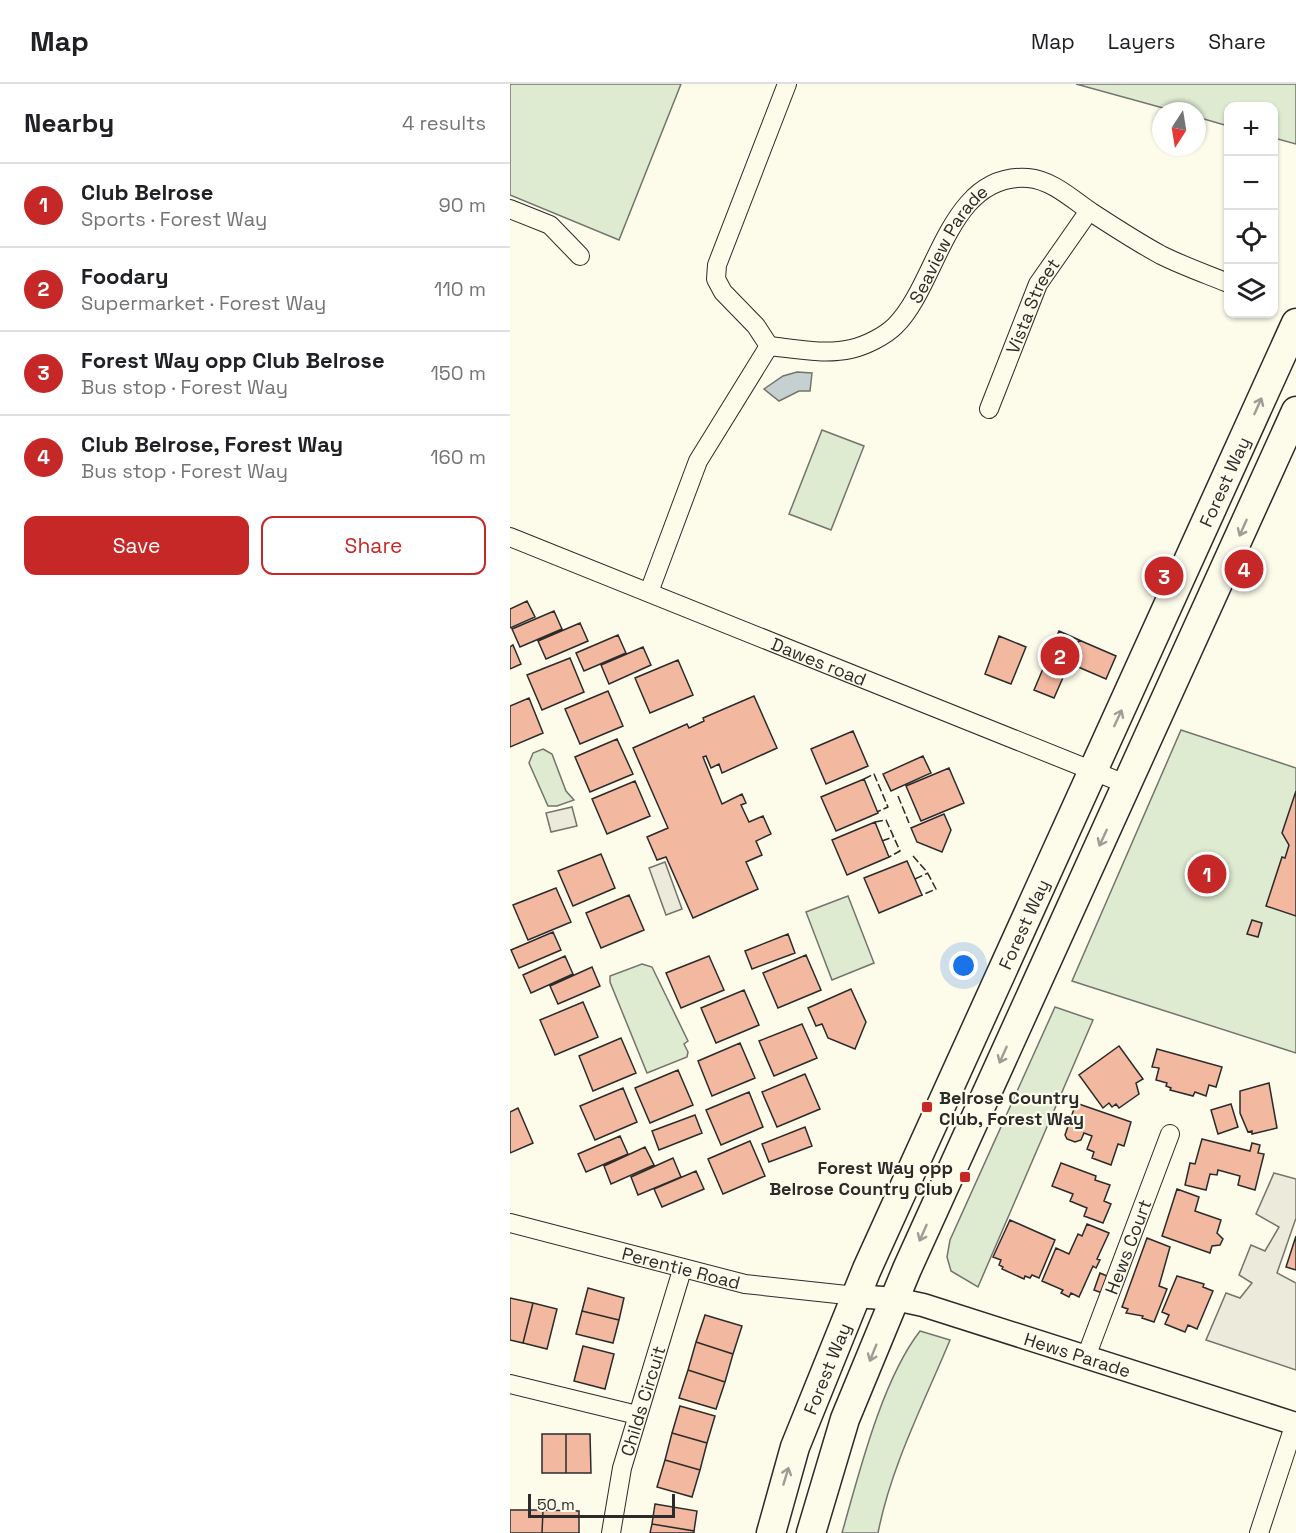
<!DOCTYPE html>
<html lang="en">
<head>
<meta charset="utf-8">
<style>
	:root { --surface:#fff; --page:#f2f2f2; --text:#202124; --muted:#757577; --line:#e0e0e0; --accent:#c62828 }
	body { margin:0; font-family:"Space Grotesk",sans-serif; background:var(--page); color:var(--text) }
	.controls { position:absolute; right:18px; top:18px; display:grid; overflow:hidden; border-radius:12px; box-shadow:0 2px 4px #0004 }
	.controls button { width:54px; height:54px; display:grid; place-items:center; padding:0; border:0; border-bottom:2px solid var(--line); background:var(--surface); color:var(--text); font:30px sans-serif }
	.compass { position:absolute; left:642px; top:18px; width:54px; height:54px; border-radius:50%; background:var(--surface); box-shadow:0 2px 4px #0004; rotate:192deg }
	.scale { position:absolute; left:18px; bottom:15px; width:147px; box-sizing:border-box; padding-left:6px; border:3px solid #2b2b2b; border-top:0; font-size:16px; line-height:21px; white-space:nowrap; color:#2b2b2b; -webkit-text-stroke:4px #fdfbea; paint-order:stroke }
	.you { position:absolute; left:454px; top:882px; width:21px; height:21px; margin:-15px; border:4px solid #fff; border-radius:50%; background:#1a73e8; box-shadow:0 0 0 9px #1a73e833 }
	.badge { display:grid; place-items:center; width:39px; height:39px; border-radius:50%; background:var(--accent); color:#fff; font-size:20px; font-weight:700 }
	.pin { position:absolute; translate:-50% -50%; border:3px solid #fff; box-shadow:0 2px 6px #0006 }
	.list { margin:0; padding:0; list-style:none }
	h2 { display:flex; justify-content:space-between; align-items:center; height:78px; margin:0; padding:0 24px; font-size:26px }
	h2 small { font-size:20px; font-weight:400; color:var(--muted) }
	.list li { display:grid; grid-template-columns:39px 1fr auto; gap:18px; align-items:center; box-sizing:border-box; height:84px; padding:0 24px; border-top:2px solid var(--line) }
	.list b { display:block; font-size:22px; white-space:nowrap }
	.list p { margin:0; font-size:20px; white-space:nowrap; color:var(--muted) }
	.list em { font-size:20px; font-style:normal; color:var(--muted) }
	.actions { display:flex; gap:12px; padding:18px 24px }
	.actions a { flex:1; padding:14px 0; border:2px solid var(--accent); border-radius:12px; text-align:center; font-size:21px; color:var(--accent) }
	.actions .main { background:var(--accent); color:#fff }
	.icon { flex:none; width:33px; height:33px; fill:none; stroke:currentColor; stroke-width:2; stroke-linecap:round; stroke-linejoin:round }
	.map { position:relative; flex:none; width:786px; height:1449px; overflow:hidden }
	header { display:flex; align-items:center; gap:36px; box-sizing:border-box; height:84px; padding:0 30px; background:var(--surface); border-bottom:2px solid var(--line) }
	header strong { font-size:28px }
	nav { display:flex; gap:33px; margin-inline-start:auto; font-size:21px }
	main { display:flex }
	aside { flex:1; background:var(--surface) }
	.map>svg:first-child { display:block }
</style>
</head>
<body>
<header>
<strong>Map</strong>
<nav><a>Map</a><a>Layers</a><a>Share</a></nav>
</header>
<main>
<aside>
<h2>Nearby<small>4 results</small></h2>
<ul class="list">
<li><span class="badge">1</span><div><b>Club Belrose</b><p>Sports · Forest Way</p></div><em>90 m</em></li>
<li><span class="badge">2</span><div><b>Foodary</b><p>Supermarket · Forest Way</p></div><em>110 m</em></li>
<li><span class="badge">3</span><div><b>Forest Way opp Club Belrose</b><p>Bus stop · Forest Way</p></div><em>150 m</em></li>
<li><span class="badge">4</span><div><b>Club Belrose, Forest Way</b><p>Bus stop · Forest Way</p></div><em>160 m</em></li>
</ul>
<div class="actions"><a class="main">Save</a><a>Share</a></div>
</aside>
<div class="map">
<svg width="786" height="1449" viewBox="0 0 786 1449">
	<rect width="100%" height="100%" fill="#fdfbea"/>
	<path fill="#deebd1" stroke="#74746e" stroke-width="1.5" d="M 0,0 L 171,0 L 109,156 L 0,111 Z
		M 566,0 L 786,0 L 786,60 L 764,54 L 764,22 L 718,22 L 718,42 L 687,33 L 687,27 L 664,27 Z
		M 312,346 L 354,362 L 321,446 L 279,430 Z
		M 671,646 L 786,684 L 786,969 L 562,897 Z
		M 33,665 L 42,670 L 56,707 L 64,716 L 47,722 L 38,722 L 19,679 L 23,669 Z
		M 338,812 L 364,879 L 322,896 L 296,828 Z
		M 132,880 L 142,883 L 178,957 L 174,960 L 178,968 L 177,973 L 137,989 L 100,898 L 100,892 Z
		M 545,923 L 583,936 L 468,1203 L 441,1187 L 437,1173 L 440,1156 Z
		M 410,1247 L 440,1256 C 414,1319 381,1382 368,1449 L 332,1449 C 349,1389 372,1296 410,1247 Z"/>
	<path fill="#eceadb" stroke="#74746e" stroke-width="1.5" d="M 62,723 L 67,742 L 41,748 L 36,729 Z
		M 155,778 L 172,825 L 156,831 L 139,784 Z
		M 764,1089 L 786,1095 L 786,1134 L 767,1189 L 786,1199 L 786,1286 L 696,1256 L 716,1209 L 730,1214 L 742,1199 L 729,1191 L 741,1161 L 755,1167 L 769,1143 L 746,1130 Z"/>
	<path fill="#c7d0d0" stroke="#74746e" stroke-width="1.5" d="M 287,288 L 302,289 L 300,307 L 289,307 L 269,317 L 254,305 L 273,292 Z"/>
	<path fill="#f2b8a0" stroke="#2b2b2b" stroke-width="1.5" d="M 17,517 L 25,533 L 0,544 L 0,525 Z
		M 44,527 L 52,545 L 10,563 L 2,545 Z
		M 70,539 L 78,557 L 36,575 L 28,557 Z
		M 549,547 L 569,556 L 555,589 L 535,580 Z
		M 108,551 L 116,569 L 74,587 L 66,569 Z
		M 489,552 L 516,563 L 501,600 L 475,590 Z
		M 569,556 L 606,572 L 596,595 L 559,579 Z
		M 3,561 L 11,580 L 0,585 L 0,563 Z
		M 133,563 L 141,581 L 99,600 L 91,581 Z
		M 60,574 L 74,608 L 32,626 L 17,591 Z
		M 168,576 L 183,611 L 140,629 L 125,594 Z
		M 535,580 L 555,589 L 544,614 L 524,606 Z
		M 98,607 L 113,642 L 70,660 L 55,625 Z
		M 244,612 L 267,664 L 212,689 L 209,680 L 201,684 L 196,672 L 193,673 L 212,720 L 232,710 L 236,719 L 231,721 L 239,738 L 253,732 L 261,750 L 246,757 L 252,771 L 236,778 L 248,805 L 183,834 L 156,773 L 147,776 L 137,753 L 158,744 L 123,664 L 177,640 L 179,644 L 194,637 L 193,634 Z
		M 19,614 L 33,649 L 0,663 L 0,622 Z
		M 343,647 L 358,682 L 316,700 L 301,665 Z
		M 107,655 L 123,690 L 80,708 L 65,673 Z
		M 413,672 L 421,689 L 381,707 L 373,690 Z
		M 439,684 L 454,719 L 411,737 L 396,702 Z
		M 354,695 L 368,729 L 326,747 L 311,713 Z
		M 125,697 L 140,732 L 97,750 L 82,715 Z
		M 786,707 L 786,832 L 756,822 L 772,773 L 775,774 L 779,761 L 772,749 Z
		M 434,730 L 441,746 L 432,768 L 407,758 L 401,744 Z
		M 365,738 L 379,773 L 337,791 L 322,756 Z
		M 91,770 L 105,804 L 63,822 L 48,787 Z
		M 397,777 L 412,811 L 369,829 L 354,794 Z
		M 46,804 L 61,838 L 18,856 L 3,821 Z
		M 119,811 L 134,846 L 91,864 L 76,829 Z
		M 742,836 L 752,839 L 748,853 L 737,850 Z
		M 43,848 L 51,866 L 9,884 L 1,866 Z
		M 278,850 L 285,869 L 242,885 L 235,867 Z
		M 296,871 L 311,906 L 268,924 L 253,889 Z
		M 55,872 L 63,890 L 21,909 L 13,891 Z
		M 199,872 L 214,906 L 171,924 L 156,889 Z
		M 82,883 L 90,902 L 48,920 L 40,902 Z
		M 341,905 L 356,938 L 345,965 L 318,954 L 312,940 L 306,942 L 298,924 Z
		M 234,906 L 249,941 L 206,959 L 191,924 Z
		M 73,918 L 88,953 L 45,971 L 30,936 Z
		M 292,940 L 307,974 L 264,992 L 249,957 Z
		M 111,954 L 126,989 L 83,1007 L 69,972 Z
		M 230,959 L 245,994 L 202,1012 L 188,977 Z
		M 609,962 L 633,995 L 626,999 L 629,1010 L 609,1024 L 606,1020 L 602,1023 L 599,1019 L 593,1024 L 569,991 Z
		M 647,965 L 712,983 L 706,1003 L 699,1001 L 696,1012 L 685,1008 L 683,1012 L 660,1006 L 661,1004 L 656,1002 L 657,999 L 646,996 L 649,984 L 642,983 Z
		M 168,986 L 183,1021 L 140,1039 L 125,1004 Z
		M 295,990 L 310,1025 L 267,1043 L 252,1008 Z
		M 759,999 L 767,1044 L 742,1050 L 742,1047 L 738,1048 L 730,1029 L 730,1007 Z
		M 113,1004 L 127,1038 L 85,1056 L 70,1022 Z
		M 239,1008 L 253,1043 L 211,1061 L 196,1026 Z
		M 566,1019 L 621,1038 L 614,1062 L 608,1060 L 601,1081 L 582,1074 L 584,1068 L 577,1065 L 582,1052 L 574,1049 L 571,1056 L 565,1058 L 557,1055 L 555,1051 Z
		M 721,1020 L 728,1043 L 708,1050 L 701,1026 Z
		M 8,1024 L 23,1059 L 0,1069 L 0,1028 Z
		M 185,1031 L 192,1049 L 149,1066 L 142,1047 Z
		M 295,1043 L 302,1062 L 259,1078 L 252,1060 Z
		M 110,1052 L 118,1070 L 76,1088 L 68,1070 Z
		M 692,1055 L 740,1067 L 742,1059 L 750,1061 L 748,1069 L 754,1070 L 745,1106 L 728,1101 L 730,1092 L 708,1086 L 707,1091 L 700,1090 L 696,1106 L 675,1101 L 680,1079 L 685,1080 Z
		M 240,1057 L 255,1092 L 213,1110 L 198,1075 Z
		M 135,1063 L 144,1081 L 101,1100 L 94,1082 Z
		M 163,1074 L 171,1093 L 128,1111 L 121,1093 Z
		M 551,1079 L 586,1092 L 585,1096 L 600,1101 L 594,1117 L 601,1120 L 593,1139 L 574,1132 L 577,1124 L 560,1117 L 563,1110 L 542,1102 Z
		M 186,1087 L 194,1105 L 152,1123 L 144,1105 Z
		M 667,1105 L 689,1113 L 685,1127 L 711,1136 L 707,1149 L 713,1155 L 710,1161 L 702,1162 L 700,1169 L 652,1152 Z
		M 500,1136 L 545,1156 L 529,1194 L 522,1191 L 520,1194 L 515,1192 L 514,1195 L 492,1185 L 493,1183 L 489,1181 L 491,1176 L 483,1173 Z
		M 577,1140 L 599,1149 L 587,1175 L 590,1176 L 586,1184 L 583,1182 L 569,1213 L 561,1209 L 559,1213 L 551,1209 L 553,1206 L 532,1197 L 546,1164 L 559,1170 L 568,1150 L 572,1152 Z
		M 786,1152 L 786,1186 L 776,1183 Z
		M 637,1154 L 660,1163 L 649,1202 L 657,1205 L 644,1238 L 632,1234 L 633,1232 L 616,1229 L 618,1225 L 612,1223 Z
		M 590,1189 L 597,1192 L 592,1209 L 584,1206 Z
		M 667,1192 L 694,1200 L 693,1203 L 703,1207 L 687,1245 L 678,1241 L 675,1248 L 655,1240 L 659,1231 L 652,1228 Z
		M 78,1204 L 114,1214 L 109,1236 L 72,1227 Z
		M 0,1214 L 23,1219 L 13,1259 L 0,1256 Z
		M 23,1219 L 47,1225 L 37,1265 L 13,1259 Z
		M 72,1227 L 109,1236 L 103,1259 L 66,1250 Z
		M 195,1231 L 232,1242 L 223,1270 L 186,1258 Z
		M 186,1258 L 223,1270 L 215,1298 L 178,1286 Z
		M 73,1262 L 104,1270 L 95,1305 L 64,1297 Z
		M 178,1286 L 215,1298 L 206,1325 L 169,1314 Z
		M 170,1322 L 205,1332 L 197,1359 L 162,1349 Z
		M 162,1349 L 197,1359 L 190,1386 L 155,1376 Z
		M 32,1350 L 56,1350 L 56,1389 L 32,1389 Z
		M 56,1350 L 80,1350 L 81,1389 L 56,1389 Z
		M 155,1376 L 190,1386 L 182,1413 L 147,1403 Z
		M 145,1420 L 187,1427 L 184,1447 L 142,1440 Z
		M 0,1426 L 33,1426 L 32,1449 L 0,1449 Z
		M 33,1426 L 69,1427 L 69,1449 L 32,1449 Z
		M 142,1440 L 184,1447 L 184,1449 L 140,1449 Z"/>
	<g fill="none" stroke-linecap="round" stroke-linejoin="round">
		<defs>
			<g id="minor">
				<path id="s1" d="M 277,0 L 207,181 L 206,195 L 213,208 L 246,242 L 259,262 C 286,265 315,271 341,265 C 355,262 375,252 385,242 C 428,200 438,88 518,94 C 542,96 562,115 581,128 C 604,143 627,158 651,171 C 673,182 696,190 718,199"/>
				<path d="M 0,125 L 40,141 L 70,172"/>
				<path id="s2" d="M 479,325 L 528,200 L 579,127"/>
				<path id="s3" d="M 0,453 L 618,701"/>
				<path d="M 139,508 L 188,377 L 259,262"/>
				<path id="s4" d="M 0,1139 L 235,1200 L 346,1212"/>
				<path id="s5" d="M 576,1273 L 660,1050"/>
				<path d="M 0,1300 L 127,1331"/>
				<path id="s6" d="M 101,1449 L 112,1384 L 172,1186"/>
				<path d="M 749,1449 L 785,1339"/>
			</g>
			<g id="tertiary">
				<path id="s7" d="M 346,1212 L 385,1215 L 413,1221 L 786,1340"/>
			</g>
			<g id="primary">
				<path id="s8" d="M 261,1449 L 285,1363 L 357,1185 L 786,239"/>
				<path d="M 301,1449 L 335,1335 L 397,1185 L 786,327"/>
			</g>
		</defs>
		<use href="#minor" stroke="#2b2b2b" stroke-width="20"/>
		<use href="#tertiary" stroke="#2b2b2b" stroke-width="25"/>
		<use href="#primary" stroke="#2b2b2b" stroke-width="31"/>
		<use href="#minor" stroke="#fdfbea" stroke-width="18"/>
		<use href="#tertiary" stroke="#fdfbea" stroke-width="22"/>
		<use href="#primary" stroke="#fdfbea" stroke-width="28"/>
		<path stroke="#2b2b2b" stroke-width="1.5" stroke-dasharray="8 3" stroke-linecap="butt" d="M 354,695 L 364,690 L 378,723 L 367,728
			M 388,712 L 399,739
			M 365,738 L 376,736 L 390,767 L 379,773
			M 372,757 L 383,753
			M 403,772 L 417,788 L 426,805 L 412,811
			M 405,795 L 418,789"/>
	</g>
	<defs><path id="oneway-shaft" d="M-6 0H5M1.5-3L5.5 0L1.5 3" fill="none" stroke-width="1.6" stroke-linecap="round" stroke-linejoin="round" transform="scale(1.5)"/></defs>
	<g stroke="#9e9d94">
		<use href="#oneway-shaft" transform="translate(748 322) rotate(-66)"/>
		<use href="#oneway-shaft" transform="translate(733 444) rotate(114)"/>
		<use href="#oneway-shaft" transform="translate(608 634) rotate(-65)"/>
		<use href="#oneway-shaft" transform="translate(593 754) rotate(115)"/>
		<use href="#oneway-shaft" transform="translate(493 971) rotate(114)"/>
		<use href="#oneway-shaft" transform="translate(413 1149) rotate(114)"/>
		<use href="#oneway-shaft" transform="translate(363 1269) rotate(112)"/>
		<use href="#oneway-shaft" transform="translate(276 1392) rotate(-73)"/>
	</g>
	<g fill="#c62828" stroke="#fdfbea" stroke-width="2">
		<rect x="411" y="1017" width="12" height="12" rx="3"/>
		<rect x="449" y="1087" width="12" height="12" rx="3"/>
	</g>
	<g text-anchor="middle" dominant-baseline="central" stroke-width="4.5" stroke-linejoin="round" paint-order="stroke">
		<g font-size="18" fill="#2b2b2b" stroke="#fdfbea">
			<text stroke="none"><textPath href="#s1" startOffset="525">Seaview Parade</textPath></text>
			<text stroke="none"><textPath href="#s2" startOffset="112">Vista Street</textPath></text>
			<text stroke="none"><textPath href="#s8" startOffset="1146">Forest Way</textPath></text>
			<text stroke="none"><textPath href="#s3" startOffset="333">Dawes road</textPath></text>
			<text stroke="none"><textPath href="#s8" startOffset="660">Forest Way</textPath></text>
			<text stroke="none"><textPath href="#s5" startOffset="118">Hews Court</textPath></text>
			<text stroke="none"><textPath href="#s4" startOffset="177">Perentie Road</textPath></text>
			<text stroke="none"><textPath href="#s7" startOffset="230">Hews Parade</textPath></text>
			<text stroke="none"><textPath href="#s8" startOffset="174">Forest Way</textPath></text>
			<text stroke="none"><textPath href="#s6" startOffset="136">Childs Circuit</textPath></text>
		</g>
		<g font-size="18" font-weight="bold" fill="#2b2b2b" stroke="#fdfbea" text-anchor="start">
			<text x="429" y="1013">Belrose Country<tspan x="429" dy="21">Club, Forest Way</tspan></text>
			<text x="443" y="1083" text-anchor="end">Forest Way opp<tspan x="443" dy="21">Belrose Country Club</tspan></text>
		</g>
	</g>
</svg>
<div class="controls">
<button>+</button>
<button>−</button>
<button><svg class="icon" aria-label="locate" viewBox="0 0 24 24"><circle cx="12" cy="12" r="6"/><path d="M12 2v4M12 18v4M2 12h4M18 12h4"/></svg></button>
<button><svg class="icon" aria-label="layers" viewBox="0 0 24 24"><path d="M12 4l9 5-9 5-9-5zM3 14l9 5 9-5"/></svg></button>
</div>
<svg class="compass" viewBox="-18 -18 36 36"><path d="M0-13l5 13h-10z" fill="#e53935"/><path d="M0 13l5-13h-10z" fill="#757577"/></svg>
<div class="scale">50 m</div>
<div class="you"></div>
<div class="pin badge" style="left:697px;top:790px">1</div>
<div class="pin badge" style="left:550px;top:572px">2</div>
<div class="pin badge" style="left:654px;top:492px">3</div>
<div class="pin badge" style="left:734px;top:485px">4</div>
</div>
</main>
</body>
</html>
